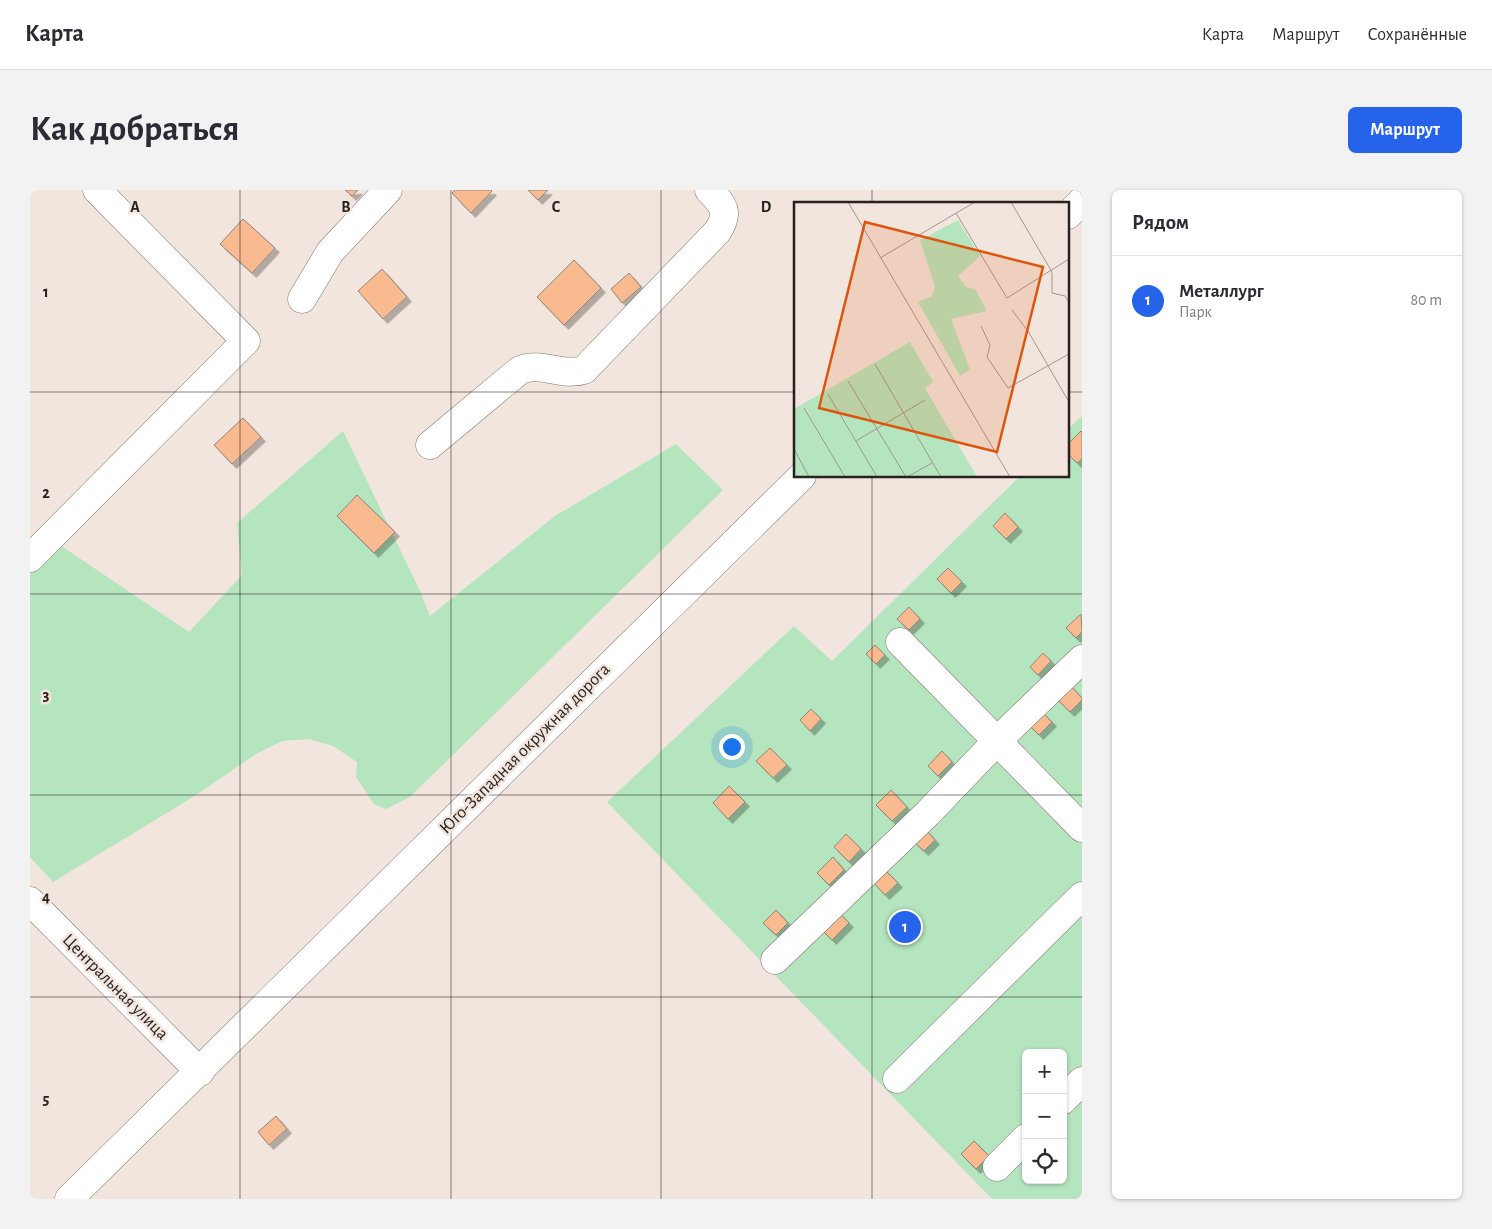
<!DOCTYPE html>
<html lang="ru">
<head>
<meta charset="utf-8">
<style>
	:root { --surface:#fff; --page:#f2f2f3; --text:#2b2b33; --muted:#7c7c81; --line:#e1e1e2; --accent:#2563eb }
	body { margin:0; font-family:"Alegreya Sans",sans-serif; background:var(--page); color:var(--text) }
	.controls { position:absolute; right:15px; bottom:15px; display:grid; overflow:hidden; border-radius:8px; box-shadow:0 1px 4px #0004 }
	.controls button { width:45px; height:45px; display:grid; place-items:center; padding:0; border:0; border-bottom:1px solid var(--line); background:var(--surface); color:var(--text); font:25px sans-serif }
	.you { position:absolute; left:701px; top:556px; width:18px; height:18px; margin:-12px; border:4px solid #fff; border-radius:50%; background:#1a73e8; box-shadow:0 0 0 8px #1a73e833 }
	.badge { display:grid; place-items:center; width:32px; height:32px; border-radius:50%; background:var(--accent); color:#fff; font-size:16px; font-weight:700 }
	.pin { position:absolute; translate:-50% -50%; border:2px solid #fff; box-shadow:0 1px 5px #0006 }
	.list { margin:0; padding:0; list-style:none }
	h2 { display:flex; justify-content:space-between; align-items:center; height:65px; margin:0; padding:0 20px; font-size:21px }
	h2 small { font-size:16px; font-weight:400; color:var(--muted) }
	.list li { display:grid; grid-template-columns:32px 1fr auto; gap:15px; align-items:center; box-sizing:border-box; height:90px; padding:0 20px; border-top:1px solid var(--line) }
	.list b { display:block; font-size:19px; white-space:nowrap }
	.list p { margin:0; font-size:16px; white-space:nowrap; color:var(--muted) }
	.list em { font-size:16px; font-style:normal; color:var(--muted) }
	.icon { flex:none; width:28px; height:28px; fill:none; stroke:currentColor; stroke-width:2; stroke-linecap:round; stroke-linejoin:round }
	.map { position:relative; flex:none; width:1052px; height:1009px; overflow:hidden; border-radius:8px }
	header { display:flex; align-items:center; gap:30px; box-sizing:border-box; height:70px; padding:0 25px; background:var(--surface); border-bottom:1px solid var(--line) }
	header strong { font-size:24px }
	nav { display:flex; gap:28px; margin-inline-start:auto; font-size:18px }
	.intro { display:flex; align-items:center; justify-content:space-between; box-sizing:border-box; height:120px; padding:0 30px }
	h1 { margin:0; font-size:35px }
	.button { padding:12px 22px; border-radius:8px; background:var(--accent); color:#fff; font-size:18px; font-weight:700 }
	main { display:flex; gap:30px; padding:0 30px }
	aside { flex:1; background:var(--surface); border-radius:8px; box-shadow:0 1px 4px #0004 }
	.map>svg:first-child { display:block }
</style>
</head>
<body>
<header>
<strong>Карта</strong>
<nav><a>Карта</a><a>Маршрут</a><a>Сохранённые</a></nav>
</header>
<div class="intro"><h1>Как добраться</h1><a class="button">Маршрут</a></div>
<main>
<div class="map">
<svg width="1052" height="1009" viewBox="0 0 1052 1009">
	<defs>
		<filter id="shadow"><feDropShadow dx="4.5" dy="4.5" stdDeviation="0" flood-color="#0004"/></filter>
	</defs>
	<rect width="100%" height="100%" fill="#f2e5dd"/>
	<path fill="#b5e5be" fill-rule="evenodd" d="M 1052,226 L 1052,1009 L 962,1009 L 577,612 L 764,436 L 802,471 L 990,286 L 1038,286 L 1038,239 ZM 996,863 L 1033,863 L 1033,990 L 996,990 Z
		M 313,241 L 389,399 L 400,426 L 525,326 L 646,254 L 693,300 L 380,607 L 356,619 L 344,614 L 326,587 L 327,572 L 303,556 L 279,549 L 252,551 L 226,564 L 163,607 L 23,692 L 0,667 L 0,375 L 24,351 L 159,442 L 212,385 L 207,333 Z"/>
	<path fill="#faba90" stroke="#90857d" filter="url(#shadow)" d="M 315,0 L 328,0 L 322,6 Z
		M 425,0 L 461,0 L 462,1 L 441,23 L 422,3 Z
		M 498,0 L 518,0 L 508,10 Z
		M 213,29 L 245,58 L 222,83 L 190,54 Z
		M 544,70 L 571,98 L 534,135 L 507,107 Z
		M 352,79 L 377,107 L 353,129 L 328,101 Z
		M 599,83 L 611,97 L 592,113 L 581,99 Z
		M 213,228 L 231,247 L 202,274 L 184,255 Z
		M 1051,241 L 1052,242 L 1052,269 L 1047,273 L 1038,264 L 1038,254 Z
		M 327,305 L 365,342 L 344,363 L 307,326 Z
		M 975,323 L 988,337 L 976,349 L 963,336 Z
		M 918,378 L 932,392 L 921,403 L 907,389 Z
		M 879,417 L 890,429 L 879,440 L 867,429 Z
		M 1051,424 L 1052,442 L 1046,448 L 1036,438 Z
		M 845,455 L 855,465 L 846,474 L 836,464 Z
		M 1013,463 L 1021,471 L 1008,485 L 1000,477 Z
		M 1038,493 L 1052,508 L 1052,510 L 1040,522 L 1025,507 Z
		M 781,519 L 791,529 L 780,541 L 770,530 Z
		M 1010,520 L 1022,532 L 1009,545 L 997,533 Z
		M 740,558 L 757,575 L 743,588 L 726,571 Z
		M 912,561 L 922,572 L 908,586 L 898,576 Z
		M 699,596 L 715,612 L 698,629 L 683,613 Z
		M 861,600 L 877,617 L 862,631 L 846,615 Z
		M 895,639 L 905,650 L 894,661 L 883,651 Z
		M 816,644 L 831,659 L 819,672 L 804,657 Z
		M 803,667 L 814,680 L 799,695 L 787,683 Z
		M 854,679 L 868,693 L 855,705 L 842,691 Z
		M 746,720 L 758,733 L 746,745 L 733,733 Z
		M 807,721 L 819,733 L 802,750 L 790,738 Z
		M 246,926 L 257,939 L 239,955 L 228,942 Z
		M 944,951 L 959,966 L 946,979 L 931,964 Z"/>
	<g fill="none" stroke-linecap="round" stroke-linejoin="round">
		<defs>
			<path id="minor" d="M 272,109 L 300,62 L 358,0
				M 400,255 L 490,180 C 511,171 532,187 554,180 L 687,42 C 700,23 694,15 679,0
				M 0,368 L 216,151 L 67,0
				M 870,452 L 1052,638
				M 0,711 L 170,882
				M 745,770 L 898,623 L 967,551 L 1052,469
				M 867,889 L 1052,706
				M 1033,910 L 1052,891
				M 967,977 L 996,948"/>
			<path id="highway" d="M 1038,25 L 1052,11
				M 39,1009 L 772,286"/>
		</defs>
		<use href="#minor" stroke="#81766f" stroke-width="29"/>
		<use href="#highway" stroke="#81766f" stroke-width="29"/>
		<use href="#minor" stroke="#fff" stroke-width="28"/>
		<use href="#highway" stroke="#fff" stroke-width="28"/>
	</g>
	<path fill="none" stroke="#26221f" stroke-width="1" stroke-opacity="0.55" d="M 210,0 L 210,1009M 421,0 L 421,1009M 631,0 L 631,1009M 842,0 L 842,14M 0,202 L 766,202M 1038,202 L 1052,202M 842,286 L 842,1009M 0,404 L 1052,404M 0,605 L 1052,605M 0,807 L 1052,807"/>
	<g text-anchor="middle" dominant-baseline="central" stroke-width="5" stroke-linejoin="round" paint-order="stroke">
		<g font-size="18" fill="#26221f" stroke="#f2e5dd">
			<text transform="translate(495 559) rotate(-45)">Юго-Западная окружная дорога</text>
			<text transform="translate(85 797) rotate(45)">Центральная улица</text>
		</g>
	</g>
	<g transform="translate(764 12)">
		<rect width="275" height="275" fill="#f2e5dd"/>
		<path d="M 164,18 L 186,54 L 164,74 L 172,85 L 181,87 L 193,109 L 157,117 L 176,168 L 166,174 L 124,100 L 138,94 L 141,85 L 126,38 ZM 116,140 L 139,180 L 131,186 L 183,275 L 0,275 L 0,207 Z" fill="#b5e5be"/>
		<path fill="none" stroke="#a09791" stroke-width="1" d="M 54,0 L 216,275M 217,0 L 258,70M 162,11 L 213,96 L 275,57M 86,56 L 181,0M 258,70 L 258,91 L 271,94 L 275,100M 218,108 L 234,129 L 275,200M 187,124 L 196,143 L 193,155 L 214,186 L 275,152M 81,162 L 147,275M 54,179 L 112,275M 34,192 L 83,275M 10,206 L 51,275M 62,239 L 131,198M 0,247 L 15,275M 113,275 L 138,261"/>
		<path fill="#de560d" fill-opacity="0.15" stroke="#de560d" stroke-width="2.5" d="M 71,20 L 249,65 L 203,250 L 25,206 Z"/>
		<rect width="275" height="275" fill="none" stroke="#26221f" stroke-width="2.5"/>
	</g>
	<g font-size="16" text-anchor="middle" font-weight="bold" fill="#26221f" stroke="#f2e5dd" stroke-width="5" stroke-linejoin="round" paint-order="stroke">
		<text x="105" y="22">A</text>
		<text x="316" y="22">B</text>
		<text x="526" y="22">C</text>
		<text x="736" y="22">D</text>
		<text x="16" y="107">1</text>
		<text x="16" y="308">2</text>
		<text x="16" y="510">3</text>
		<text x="16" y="712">4</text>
		<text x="16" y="914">5</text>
	</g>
</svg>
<div class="controls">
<button>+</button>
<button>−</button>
<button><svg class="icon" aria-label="locate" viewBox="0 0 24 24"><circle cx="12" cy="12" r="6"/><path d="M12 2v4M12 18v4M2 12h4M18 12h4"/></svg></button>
</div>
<div class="you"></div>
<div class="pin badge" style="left:875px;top:737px">1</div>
</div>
<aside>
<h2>Рядом<small></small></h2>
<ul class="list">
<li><span class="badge">1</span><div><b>Металлург</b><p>Парк</p></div><em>80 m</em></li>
</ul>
</aside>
</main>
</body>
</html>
